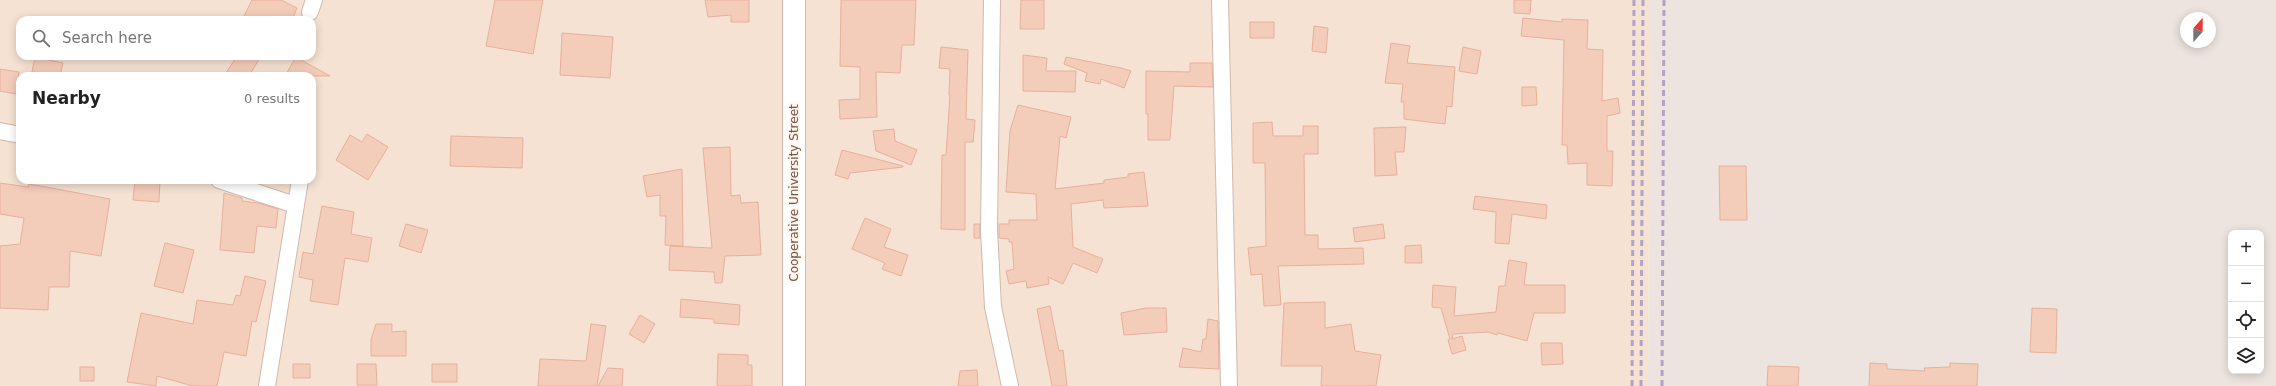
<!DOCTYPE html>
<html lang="en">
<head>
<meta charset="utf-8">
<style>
	:root { --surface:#fff; --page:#f2f2f2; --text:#222; --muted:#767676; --line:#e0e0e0 }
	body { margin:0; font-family:"DejaVu Sans",sans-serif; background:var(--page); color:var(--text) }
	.controls { position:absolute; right:12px; bottom:12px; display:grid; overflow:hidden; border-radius:8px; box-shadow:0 2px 10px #0003 }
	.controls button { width:36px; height:36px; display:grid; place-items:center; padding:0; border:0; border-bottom:1px solid var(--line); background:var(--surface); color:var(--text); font:20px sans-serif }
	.compass { position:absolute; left:2180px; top:12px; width:36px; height:36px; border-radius:50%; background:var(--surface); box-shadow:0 2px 10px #0003; rotate:21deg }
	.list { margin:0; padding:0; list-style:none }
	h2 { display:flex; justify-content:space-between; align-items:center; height:52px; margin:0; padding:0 16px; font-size:17px }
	h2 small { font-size:13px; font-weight:400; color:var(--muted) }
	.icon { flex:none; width:22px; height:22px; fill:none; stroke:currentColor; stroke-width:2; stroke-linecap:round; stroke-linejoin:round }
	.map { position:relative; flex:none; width:2276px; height:386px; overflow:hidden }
	.search { position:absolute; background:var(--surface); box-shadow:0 2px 10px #0003; left:16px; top:16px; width:300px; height:44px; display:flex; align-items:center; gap:10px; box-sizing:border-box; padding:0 14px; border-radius:12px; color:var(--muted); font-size:15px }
	.panel { position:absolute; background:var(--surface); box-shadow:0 2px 10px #0003; left:16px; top:72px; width:300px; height:112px; border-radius:12px }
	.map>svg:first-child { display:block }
</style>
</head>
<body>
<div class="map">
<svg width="2276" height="386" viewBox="0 0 2276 386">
	<rect width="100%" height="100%" fill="#fdf1e4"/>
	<path fill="#f5e2d2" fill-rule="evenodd" d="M 0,0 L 1650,0 L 1648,386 L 0,386 ZM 20,20 L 312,20 L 312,56 L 20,56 ZM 20,76 L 312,76 L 312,180 L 20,180 Z"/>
	<path fill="#ede4df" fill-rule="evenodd" d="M 1650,0 L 2276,0 L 2276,386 L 1648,386 ZM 2186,18 L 2210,18 L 2210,42 L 2186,42 ZM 2231,233 L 2261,233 L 2261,371 L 2231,371 Z"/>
	<path fill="#f4ccba" stroke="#e7b09a" d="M 252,0 L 281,0 L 297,8 L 292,20 L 242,20 Z
		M 495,0 L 543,0 L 533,54 L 486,46 Z
		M 705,0 L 749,0 L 749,22 L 731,22 L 731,15 L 708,17 Z
		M 841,0 L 916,0 L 914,45 L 902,45 L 900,73 L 876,72 L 877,117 L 840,119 L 839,100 L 860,99 L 860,67 L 840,66 Z
		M 1021,0 L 1044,0 L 1044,29 L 1020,29 Z
		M 1514,0 L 1531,0 L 1530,14 L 1514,13 Z
		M 1523,18 L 1562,22 L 1562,19 L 1588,20 L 1587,49 L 1603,50 L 1602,101 L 1618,98 L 1620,113 L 1607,116 L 1607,151 L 1613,151 L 1612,186 L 1587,185 L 1587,163 L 1568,164 L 1567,145 L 1562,145 L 1564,40 L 1521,36 Z
		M 1250,22 L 1274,22 L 1274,38 L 1250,38 Z
		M 1314,26 L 1328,28 L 1326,53 L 1312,51 Z
		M 562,33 L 613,37 L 610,78 L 560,75 Z
		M 1391,43 L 1410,46 L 1407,63 L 1455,67 L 1452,107 L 1447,106 L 1445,124 L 1404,119 L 1404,102 L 1401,102 L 1403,84 L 1385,83 Z
		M 941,47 L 968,50 L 966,119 L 975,120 L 973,142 L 965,142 L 965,230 L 941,229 L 942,155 L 946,155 L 950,95 L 949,95 L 950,69 L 939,68 Z
		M 1463,47 L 1481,51 L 1477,74 L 1459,71 Z
		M 1023,55 L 1047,58 L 1046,71 L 1076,71 L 1075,92 L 1023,91 Z
		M 237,56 L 261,56 L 249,76 L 224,76 Z
		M 35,57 L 63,63 L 60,76 L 32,72 Z
		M 296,57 L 330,76 L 285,76 Z
		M 1066,57 L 1121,68 L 1131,71 L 1124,88 L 1101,79 L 1100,84 L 1085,81 L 1087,73 L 1064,64 Z
		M 1190,63 L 1212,63 L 1213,87 L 1174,86 L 1170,140 L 1148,140 L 1148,114 L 1146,114 L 1146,71 L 1190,72 Z
		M 0,69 L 19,72 L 16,94 L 0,91 Z
		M 1522,87 L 1536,87 L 1537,105 L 1522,106 Z
		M 1018,105 L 1071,117 L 1066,138 L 1060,136 L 1055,189 L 1104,183 L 1104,180 L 1128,177 L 1128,174 L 1144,172 L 1148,206 L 1104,208 L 1103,200 L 1071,204 L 1073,247 L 1103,259 L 1097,273 L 1073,263 L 1063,284 L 1048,277 L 1049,284 L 1027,288 L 1026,281 L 1009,284 L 1006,271 L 1014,269 L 1012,242 L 1009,242 L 1009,239 L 999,238 L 999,224 L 1009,224 L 1009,220 L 1037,220 L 1036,194 L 1006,192 L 1010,131 Z
		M 1272,122 L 1273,136 L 1303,136 L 1303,126 L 1318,126 L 1318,154 L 1304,154 L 1305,235 L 1318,235 L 1318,249 L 1363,248 L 1364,264 L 1278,266 L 1281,305 L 1264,306 L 1262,274 L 1251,275 L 1248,248 L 1266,246 L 1265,163 L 1253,163 L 1253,123 Z
		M 1406,127 L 1404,152 L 1395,152 L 1397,175 L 1375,176 L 1374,128 Z
		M 894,129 L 895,141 L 917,150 L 911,165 L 876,151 L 873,131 Z
		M 367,134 L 388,147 L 368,180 L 336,160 L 350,135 L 362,142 Z
		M 451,136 L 523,138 L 522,168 L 450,166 Z
		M 730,147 L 731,196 L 740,195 L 741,203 L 758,202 L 761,255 L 725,256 L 722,283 L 715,283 L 714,272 L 669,270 L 670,246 L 712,248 L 703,148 Z
		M 842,150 L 903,166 L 903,167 L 850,173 L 848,179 L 835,175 Z
		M 1719,166 L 1746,166 L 1747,220 L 1720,220 Z
		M 682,169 L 683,246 L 665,245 L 666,216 L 660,216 L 660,195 L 647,197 L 643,176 Z
		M 135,180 L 160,180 L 159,202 L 133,200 Z
		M 0,183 L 28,187 L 29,184 L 46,187 L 110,199 L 101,256 L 70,251 L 69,287 L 49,287 L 48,310 L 0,308 L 0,246 L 20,244 L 24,218 L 0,214 Z
		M 224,193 L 242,198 L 242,201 L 258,203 L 278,209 L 276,228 L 257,226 L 254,253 L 220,250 Z
		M 1475,196 L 1547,205 L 1546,219 L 1512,214 L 1509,244 L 1495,243 L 1496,212 L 1473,209 Z
		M 322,206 L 354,212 L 351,234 L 372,238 L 368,262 L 345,258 L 338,305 L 310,301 L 313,280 L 299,277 L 303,252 L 313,254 Z
		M 865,218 L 891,229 L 884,247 L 908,255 L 901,276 L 882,269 L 885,263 L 852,249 Z
		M 406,224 L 428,230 L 421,253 L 399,246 Z
		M 974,224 L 980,224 L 980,238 L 974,238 Z
		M 1383,224 L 1385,238 L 1355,242 L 1353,228 Z
		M 165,243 L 194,250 L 183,293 L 154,286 Z
		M 1421,245 L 1422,263 L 1405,263 L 1405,246 Z
		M 1509,260 L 1527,263 L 1524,285 L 1565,285 L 1565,313 L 1534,313 L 1527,341 L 1498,333 L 1497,335 L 1488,332 L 1453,334 L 1452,339 L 1462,336 L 1466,350 L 1452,354 L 1448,340 L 1450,339 L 1441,308 L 1432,307 L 1433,285 L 1456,287 L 1454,316 L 1496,312 L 1499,286 L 1505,286 Z
		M 245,276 L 266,281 L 256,322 L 252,321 L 246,356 L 224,352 L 217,386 L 193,386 L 157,376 L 156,386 L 127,382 L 141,313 L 193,324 L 197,300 L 233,305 L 236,295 L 240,296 Z
		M 681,299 L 740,305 L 739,325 L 714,323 L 714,319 L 680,317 Z
		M 1325,302 L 1325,328 L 1351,324 L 1355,351 L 1381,355 L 1376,386 L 1321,386 L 1322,366 L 1281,366 L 1284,303 Z
		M 1050,306 L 1059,351 L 1063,350 L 1067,386 L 1052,386 L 1037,309 Z
		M 1146,308 L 1166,308 L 1167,332 L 1124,335 L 1121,313 Z
		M 2032,308 L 2057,309 L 2056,353 L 2030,352 Z
		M 640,315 L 655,324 L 644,343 L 629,334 Z
		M 1208,319 L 1218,321 L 1219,369 L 1179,367 L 1183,348 L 1201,352 L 1203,339 L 1206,339 Z
		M 376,324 L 392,324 L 392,332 L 406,331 L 406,356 L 371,356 L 371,340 Z
		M 591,324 L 606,326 L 597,386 L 538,386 L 540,359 L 586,361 Z
		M 1541,343 L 1562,343 L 1563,364 L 1542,365 Z
		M 718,354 L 748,355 L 748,365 L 752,365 L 752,386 L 717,386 Z
		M 1870,363 L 1887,364 L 1887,369 L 1925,371 L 1924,368 L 1950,367 L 1950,363 L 1978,364 L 1977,386 L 1869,386 Z
		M 293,364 L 310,364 L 310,378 L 293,378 Z
		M 357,364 L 376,364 L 377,385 L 357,385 Z
		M 432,364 L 457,364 L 457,382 L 432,382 Z
		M 1768,366 L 1799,367 L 1798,386 L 1767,386 Z
		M 80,367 L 94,367 L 94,381 L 80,381 Z
		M 608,368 L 623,369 L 622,386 L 598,386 Z
		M 977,370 L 978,386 L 958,386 L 960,371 Z"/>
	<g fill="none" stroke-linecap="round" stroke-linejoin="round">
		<defs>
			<path id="street" d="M 992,0 L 989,230 L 993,307 L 1010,386
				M 1220,0 L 1229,386
				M 310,12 L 314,0
				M 0,131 L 20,135
				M 219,180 L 295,205
				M 267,386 L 300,180"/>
			<path id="secondary" d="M 794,0 L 794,386"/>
		</defs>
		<use href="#street" stroke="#d1b9ac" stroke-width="18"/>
		<use href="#secondary" stroke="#d4b9aa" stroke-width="24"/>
		<use href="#street" stroke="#fff" stroke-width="16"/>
		<use href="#secondary" stroke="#fff" stroke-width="22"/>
		<path stroke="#b2a2c7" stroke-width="3" stroke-dasharray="6 4" stroke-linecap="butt" d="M 1632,386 L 1634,0
			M 1641,386 L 1643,0
			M 1662,386 L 1664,0"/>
	</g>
	<g text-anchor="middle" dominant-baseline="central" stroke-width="3.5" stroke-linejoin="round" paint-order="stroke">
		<g font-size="12" fill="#775448" stroke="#fff5eb">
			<text transform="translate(794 193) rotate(-90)">Cooperative University Street</text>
		</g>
	</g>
</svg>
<div class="controls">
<button>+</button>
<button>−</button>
<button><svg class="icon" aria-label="locate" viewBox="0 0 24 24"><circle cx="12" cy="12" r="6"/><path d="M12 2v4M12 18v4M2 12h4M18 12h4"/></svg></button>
<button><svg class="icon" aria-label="layers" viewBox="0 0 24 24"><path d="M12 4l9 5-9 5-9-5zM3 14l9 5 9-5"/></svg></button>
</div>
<svg class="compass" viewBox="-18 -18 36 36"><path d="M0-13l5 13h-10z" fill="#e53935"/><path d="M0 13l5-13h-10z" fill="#767676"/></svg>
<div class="search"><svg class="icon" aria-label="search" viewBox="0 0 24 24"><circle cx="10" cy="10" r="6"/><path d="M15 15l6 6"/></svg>Search here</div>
<section class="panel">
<h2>Nearby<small>0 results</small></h2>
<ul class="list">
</ul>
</section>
</div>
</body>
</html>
